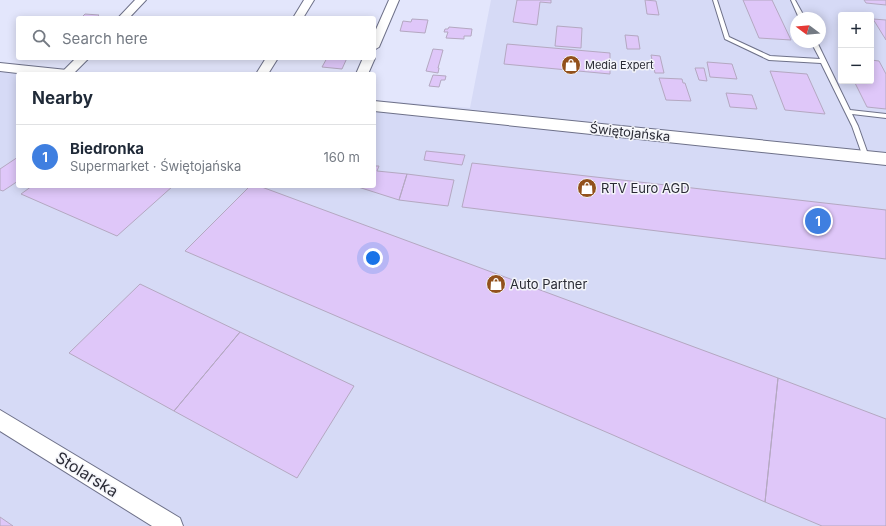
<!DOCTYPE html>
<html lang="en">
<head>
<meta charset="utf-8">
<style>
	:root { --surface:#fff; --page:#f6f6f7; --text:#1f2937; --muted:#747a83; --line:#e0e1e3; --accent:#92511c }
	body { margin:0; font-family:Inter,sans-serif; background:var(--page); color:var(--text) }
	.controls { position:absolute; right:12px; top:12px; display:grid; overflow:hidden; border-radius:4px; box-shadow:0 2px 10px #0003 }
	.controls button { width:36px; height:36px; display:grid; place-items:center; padding:0; border:0; border-bottom:1px solid var(--line); background:var(--surface); color:var(--text); font:20px sans-serif }
	.compass { position:absolute; left:790px; top:12px; width:36px; height:36px; border-radius:50%; background:var(--surface); box-shadow:0 2px 10px #0003; rotate:286deg }
	.you { position:absolute; left:373px; top:258px; width:14px; height:14px; margin:-10px; border:3px solid #fff; border-radius:50%; background:#1a73e8; box-shadow:0 0 0 6px #1a73e833 }
	.badge { display:grid; place-items:center; width:26px; height:26px; border-radius:50%; background:var(--accent); color:#fff; font-size:13px; font-weight:700 }
	.pin { position:absolute; translate:-50% -50%; border:2px solid #fff; box-shadow:0 1px 4px #0006 }
	.list { margin:0; padding:0; list-style:none }
	h2 { display:flex; justify-content:space-between; align-items:center; height:52px; margin:0; padding:0 16px; font-size:17px }
	h2 small { font-size:13px; font-weight:400; color:var(--muted) }
	.list li { display:grid; grid-template-columns:26px 1fr auto; gap:12px; align-items:center; box-sizing:border-box; height:64px; padding:0 16px; border-top:1px solid var(--line) }
	.list b { display:block; font-size:15px; white-space:nowrap }
	.list p { margin:0; font-size:13px; white-space:nowrap; color:var(--muted) }
	.list em { font-size:13px; font-style:normal; color:var(--muted) }
	.icon { flex:none; width:22px; height:22px; fill:none; stroke:currentColor; stroke-width:2; stroke-linecap:round; stroke-linejoin:round }
	.map { position:relative; flex:none; width:886px; height:526px; overflow:hidden }
	.search { position:absolute; background:var(--surface); box-shadow:0 2px 10px #0003; left:16px; top:16px; width:360px; height:44px; display:flex; align-items:center; gap:10px; box-sizing:border-box; padding:0 14px; border-radius:4px; color:var(--muted); font-size:15px }
	.panel { position:absolute; background:var(--surface); box-shadow:0 2px 10px #0003; left:16px; top:72px; width:360px; height:116px; border-radius:4px }
	.map>svg:first-child { display:block }
</style>
</head>
<body>
<div class="map">
<svg width="886" height="526" viewBox="0 0 886 526">
	<rect width="100%" height="100%" fill="#e3e6fc"/>
	<path fill="#d6daf6" fill-rule="evenodd" d="M 491,0 L 886,0 L 886,526 L 0,526 L 0,67 L 78,74 L 18,74 L 18,186 L 374,186 L 374,100 L 470,108 ZM 841,15 L 871,15 L 871,81 L 841,81 ZM 796,18 L 820,18 L 820,42 L 796,42 Z"/>
	<path fill="#dfc7f9" stroke="#b4a8c1" d="M 517,0 L 551,0 L 551,3 L 540,2 L 537,25 L 513,22 Z
		M 645,0 L 656,1 L 659,15 L 647,14 Z
		M 743,0 L 772,0 L 791,40 L 759,38 Z
		M 864,0 L 886,0 L 886,5 L 866,3 Z
		M 85,14 L 99,15 L 96,18 L 81,18 Z
		M 412,19 L 428,20 L 425,33 L 400,31 L 403,21 L 411,22 Z
		M 873,19 L 886,20 L 886,40 Z
		M 557,26 L 582,28 L 581,48 L 555,46 Z
		M 449,27 L 472,29 L 471,36 L 464,36 L 464,39 L 446,38 L 448,32 L 444,32 L 445,29 L 448,29 Z
		M 625,35 L 638,36 L 640,49 L 627,49 Z
		M 507,44 L 610,53 L 610,74 L 504,64 Z
		M 433,49 L 443,50 L 438,68 L 439,68 L 438,73 L 426,71 Z
		M 651,55 L 660,56 L 664,73 L 655,73 Z
		M 327,58 L 347,58 L 342,69 L 322,67 Z
		M 871,60 L 879,61 L 886,74 L 886,109 L 867,107 L 854,81 L 871,81 Z
		M 707,62 L 732,64 L 737,79 L 710,77 Z
		M 695,68 L 704,68 L 707,81 L 699,80 Z
		M 770,71 L 807,74 L 825,114 L 785,110 Z
		M 433,75 L 446,76 L 445,80 L 441,80 L 439,87 L 429,86 Z
		M 659,78 L 682,79 L 683,83 L 685,83 L 691,101 L 666,100 Z
		M 726,93 L 752,95 L 757,109 L 730,107 Z
		M 426,151 L 465,155 L 462,165 L 424,160 Z
		M 18,157 L 18,181 L 3,191 L 0,190 L 0,169 Z
		M 472,163 L 886,210 L 886,259 L 462,207 Z
		M 374,166 L 379,166 L 377,171 L 407,174 L 399,200 L 355,186 L 374,186 Z
		M 407,174 L 454,180 L 448,206 L 399,200 Z
		M 32,186 L 173,186 L 117,236 L 21,194 Z
		M 250,186 L 259,186 L 778,378 L 765,502 L 613,435 L 185,251 Z
		M 140,284 L 240,332 L 174,411 L 69,353 Z
		M 240,332 L 354,386 L 297,478 L 174,411 Z
		M 778,378 L 886,419 L 886,526 L 822,526 L 765,502 Z
		M 0,517 L 13,526 L 0,526 Z"/>
	<g fill="none" stroke-linecap="round" stroke-linejoin="round">
		<defs>
			<path id="service" d="M 713,0 L 717,0 L 729,37 L 770,56 L 820,59 L 811,42 L 817,42 L 850,110 L 886,114 L 886,118 L 852,114 L 858,126 L 869,157 L 868,159 L 866,159 L 863,157 L 852,126 L 821,63 L 769,60 L 725,39 Z
				M 791,0 L 795,0 L 805,18 L 799,18 Z"/>
			<path id="minor" d="M 135,0 L 146,0 L 129,18 L 118,18 Z
				M 304,0 L 314,0 L 303,18 L 293,18 Z
				M 389,0 L 399,0 L 379,47 L 374,50 L 374,34 Z
				M 374,57 L 375,58 L 368,74 L 356,74 L 363,58 Z
				M 76,58 L 89,58 L 73,74 L 60,74 Z
				M 266,58 L 278,58 L 268,74 L 256,74 Z
				M 0,410 L 180,518 L 183,526 L 152,526 L 0,431 Z"/>
			<path id="tertiary" d="M 0,63 L 67,70 L 72,71 L 74,74 L 26,74 L 0,71 Z
				M 374,101 L 886,153 L 886,165 L 374,111 Z"/>
		</defs>
		<use href="#service" stroke="#6e7189" stroke-width="2"/>
		<use href="#minor" stroke="#6e7189" stroke-width="2"/>
		<use href="#tertiary" stroke="#6e7189" stroke-width="2"/>
		<use href="#service" fill="#fff" fill-rule="evenodd"/>
		<use href="#minor" fill="#fff" fill-rule="evenodd"/>
		<use href="#tertiary" fill="#fff" fill-rule="evenodd"/>
	</g>
	<defs>
		<symbol id="shop-disc" viewBox="-11 -11 22 22"><circle r="9.5" fill="#92511c" stroke="#f4f5fa"/><path d="M-5-2.5h2.3a2.7 3.5 0 0 1 5.4 0H5L5.5 6h-11ZM-1.5-2.5h3a1.5 2.3 0 0 0-3 0Z" fill="#fff"/></symbol>
	</defs>
	<g fill-rule="evenodd">
		<use href="#shop-disc" x="560" y="54" width="22" height="22"/>
		<use href="#shop-disc" x="576" y="177" width="22" height="22"/>
		<use href="#shop-disc" x="485" y="273" width="22" height="22"/>
	</g>
	<g text-anchor="middle" dominant-baseline="central" stroke-width="3" stroke-linejoin="round" paint-order="stroke">
		<g font-size="11" fill="#2a2b35" stroke="#f4f5fa" text-anchor="start">
			<text x="585" y="65">Media Expert</text>
		</g>
		<g font-size="13" fill="#2a2b35" stroke="#f4f5fa">
			<text transform="translate(630 132) rotate(6)">Świętojańska</text>
		</g>
		<g font-size="13" fill="#2a2b35" stroke="#f4f5fa" text-anchor="start">
			<text x="601" y="188">RTV Euro AGD</text>
			<text x="510" y="284">Auto Partner</text>
		</g>
		<g font-size="16" fill="#2a2b35" stroke="#f4f5fa">
			<text transform="translate(87 474) rotate(32)">Stolarska</text>
		</g>
	</g>
</svg>
<div class="controls">
<button>+</button>
<button>−</button>
</div>
<svg class="compass" viewBox="-18 -18 36 36"><path d="M0-13l5 13h-10z" fill="#e53935"/><path d="M0 13l5-13h-10z" fill="#747a83"/></svg>
<div class="you"></div>
<div class="pin badge" style="left:818px;top:221px;background:#3f7fe0">1</div>
<div class="search"><svg class="icon" aria-label="search" viewBox="0 0 24 24"><circle cx="10" cy="10" r="6"/><path d="M15 15l6 6"/></svg>Search here</div>
<section class="panel">
<h2>Nearby<small></small></h2>
<ul class="list">
<li><span class="badge" style="background:#3f7fe0">1</span><div><b>Biedronka</b><p>Supermarket · Świętojańska</p></div><em>160 m</em></li>
</ul>
</section>
</div>
</body>
</html>
